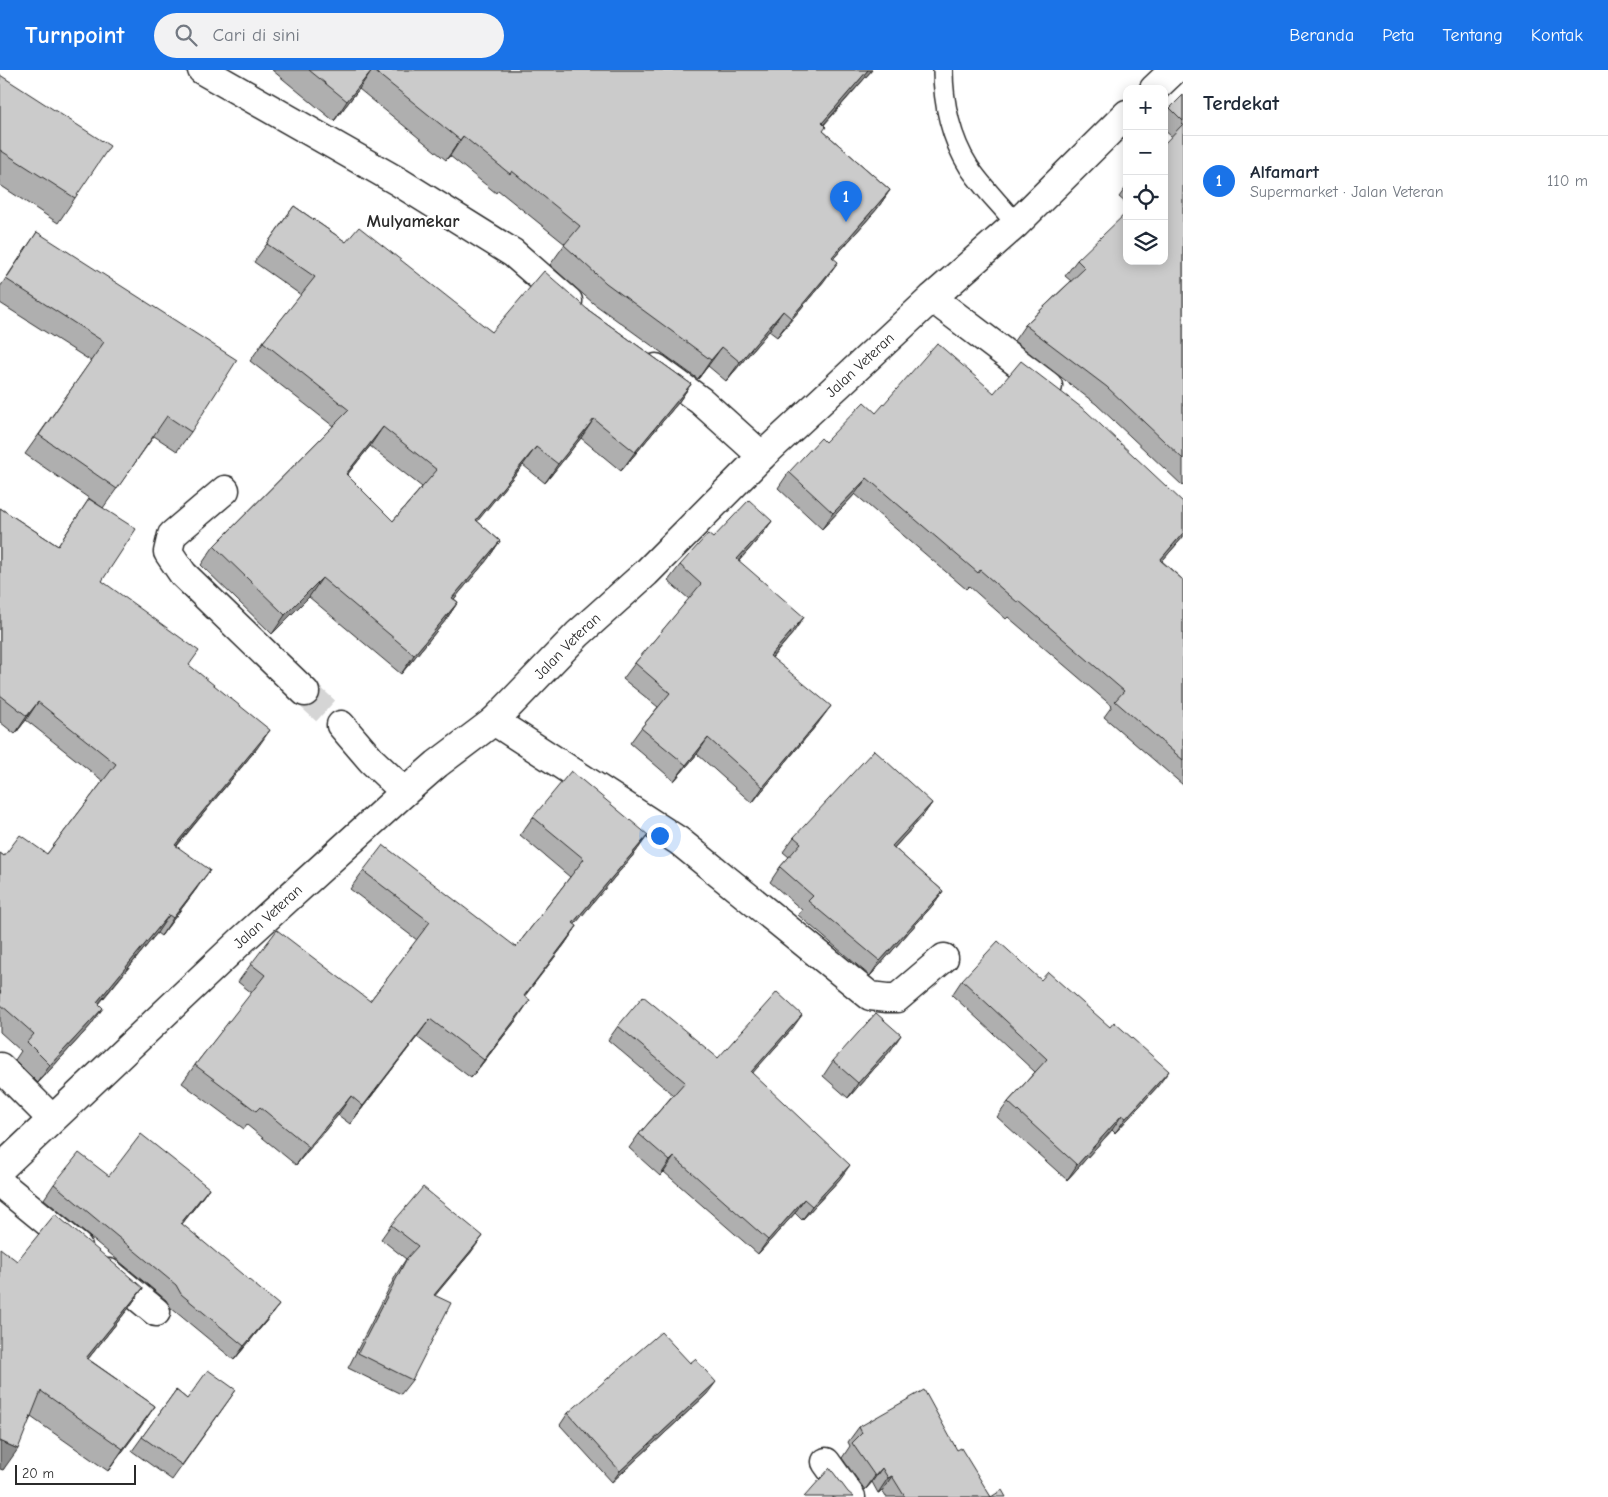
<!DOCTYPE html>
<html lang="id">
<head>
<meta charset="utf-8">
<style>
	:root { --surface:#fff; --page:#f2f2f3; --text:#1f2937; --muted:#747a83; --line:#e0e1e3; --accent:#1a73e8 }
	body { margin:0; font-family:"Comic Neue",sans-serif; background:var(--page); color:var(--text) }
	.controls { position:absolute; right:15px; top:15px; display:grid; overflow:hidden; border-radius:10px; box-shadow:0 2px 12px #0003 }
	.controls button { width:45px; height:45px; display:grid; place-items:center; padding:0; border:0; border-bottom:1px solid var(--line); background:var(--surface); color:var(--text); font:25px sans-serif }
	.scale { position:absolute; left:15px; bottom:12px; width:121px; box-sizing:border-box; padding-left:5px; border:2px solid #2b2b2b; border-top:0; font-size:14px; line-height:18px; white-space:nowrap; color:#2b2b2b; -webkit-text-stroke:4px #fff; paint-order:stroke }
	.you { position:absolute; left:659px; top:765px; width:18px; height:18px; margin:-12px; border:4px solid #fff; border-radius:50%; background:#1a73e8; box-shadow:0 0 0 8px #1a73e833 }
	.badge { display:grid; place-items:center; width:32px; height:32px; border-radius:50%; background:var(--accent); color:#fff; font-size:16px; font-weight:700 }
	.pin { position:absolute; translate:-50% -41px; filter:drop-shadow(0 1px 2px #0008) }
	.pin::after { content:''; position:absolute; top:26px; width:18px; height:15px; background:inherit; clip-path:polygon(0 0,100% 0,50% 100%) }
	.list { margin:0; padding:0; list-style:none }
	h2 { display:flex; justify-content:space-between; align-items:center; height:65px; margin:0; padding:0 20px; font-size:21px }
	h2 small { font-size:16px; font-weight:400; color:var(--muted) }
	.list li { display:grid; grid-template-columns:32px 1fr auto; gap:15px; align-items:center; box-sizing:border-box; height:90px; padding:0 20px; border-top:1px solid var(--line) }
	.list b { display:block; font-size:19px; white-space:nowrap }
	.list p { margin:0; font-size:16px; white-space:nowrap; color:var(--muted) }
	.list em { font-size:16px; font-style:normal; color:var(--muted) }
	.icon { flex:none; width:28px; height:28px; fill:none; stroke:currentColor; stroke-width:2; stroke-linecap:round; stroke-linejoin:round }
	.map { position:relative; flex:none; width:1183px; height:1427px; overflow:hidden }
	header { display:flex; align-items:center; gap:30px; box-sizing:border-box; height:70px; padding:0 25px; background:var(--accent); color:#fff }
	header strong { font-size:24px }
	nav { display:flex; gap:28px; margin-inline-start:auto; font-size:18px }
	.search { width:350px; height:45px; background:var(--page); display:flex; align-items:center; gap:12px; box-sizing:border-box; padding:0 18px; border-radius:28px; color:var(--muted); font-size:19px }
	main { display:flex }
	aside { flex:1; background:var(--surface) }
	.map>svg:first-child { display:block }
</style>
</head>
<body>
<header>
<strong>Turnpoint</strong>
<div class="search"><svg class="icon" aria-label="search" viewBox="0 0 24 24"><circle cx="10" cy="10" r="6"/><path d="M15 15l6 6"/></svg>Cari di sini</div>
<nav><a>Beranda</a><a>Peta</a><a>Tentang</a><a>Kontak</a></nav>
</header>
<main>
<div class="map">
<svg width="1183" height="1427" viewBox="0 0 1183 1427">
	<rect width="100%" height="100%" fill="#fff"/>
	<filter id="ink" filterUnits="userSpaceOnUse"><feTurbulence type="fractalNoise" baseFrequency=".02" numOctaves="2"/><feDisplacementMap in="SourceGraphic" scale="10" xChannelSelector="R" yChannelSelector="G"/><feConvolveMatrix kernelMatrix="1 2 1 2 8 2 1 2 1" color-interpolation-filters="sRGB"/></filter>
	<g filter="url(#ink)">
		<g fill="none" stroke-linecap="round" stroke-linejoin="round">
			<path stroke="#d5d5d5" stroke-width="28" stroke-dasharray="28 14" stroke-linecap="butt" d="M 305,622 L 341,655"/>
			<defs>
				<path id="service" d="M 943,0 C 943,33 951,69 969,97 C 982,117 1001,135 1016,154"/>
				<path id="minor" d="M 202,0 L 399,112 L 513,183 L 568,231
					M 932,228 L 1048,316
					M 656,298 L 701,331 L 762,386
					M 225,420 L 172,465 L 168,482 L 183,504 L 305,622
					M 494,651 L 679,771 L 870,926 L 887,928 L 897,928 L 944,888
					M 341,655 L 371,690 L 405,722
					M 0,997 L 52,1049
					M 0,1113 L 78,1177
					M 109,1203 L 156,1242
					M 826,1392 L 851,1427"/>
				<g id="trunk">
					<path d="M 1154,19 L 1174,0"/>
					<path id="s1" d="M 0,1099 L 242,870 L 405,722 L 437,694 L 494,651 L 578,564 L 646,503 L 762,386 L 932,228 L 1016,154 L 1127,44"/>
				</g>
			</defs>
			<use href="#service" stroke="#2b2b2b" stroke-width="22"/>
			<use href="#minor" stroke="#2b2b2b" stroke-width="31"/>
			<use href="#trunk" stroke="#2b2b2b" stroke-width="31"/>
			<use href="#service" stroke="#fff" stroke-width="19"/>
			<use href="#minor" stroke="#fff" stroke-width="28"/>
			<use href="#trunk" stroke="#fff" stroke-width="28"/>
		</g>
		<path fill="#afafaf" stroke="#2b2b2b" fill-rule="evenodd" d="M 272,0 L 872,0 L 824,55 L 823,61 L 890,120 L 877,139 L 834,188 L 824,211 L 777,267 L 769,261 L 726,311 L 708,296 L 698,309 L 593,233 L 550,195 L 565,174 L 498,120 L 496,123 L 450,86 L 446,90 L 359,19 L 334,51 Z
			M 0,5 L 75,128 L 58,153 L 0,115 Z
			M 1183,25 L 1183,416 L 1096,334 L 1014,271 L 1025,255 L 1071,211 L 1065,206 L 1077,190 L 1127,191 L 1171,66 L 1164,60 L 1164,46 L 1170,38 Z
			M 1127,116 L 1127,134 L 1119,127 Z
			M 294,136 L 346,172 L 492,262 L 587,239 L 691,314 L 678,333 L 621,401 L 581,368 L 545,413 L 523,395 L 477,451 L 500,471 L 487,490 L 454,529 L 458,532 L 445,551 L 401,604 L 309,527 L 272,564 L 201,495 L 214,476 L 333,356 L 250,291 L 263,272 L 301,225 L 254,192 ZM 370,376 L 422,417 L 393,451 L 347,405 Z
			M 37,162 L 191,362 L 177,381 L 154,366 L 103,438 L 25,384 L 91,291 L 0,233 L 0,217 Z
			M 994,323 L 1183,432 L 1183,467 L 1162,491 L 1183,510 L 1183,715 L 1104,647 L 1112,636 L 1008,547 L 1006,549 L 969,516 L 966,519 L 855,424 L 822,459 L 778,418 L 789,402 L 825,372 L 876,343 Z
			M 89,429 L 102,511 L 189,595 L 258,677 L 177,776 L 197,818 L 161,866 L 157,863 L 99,934 L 91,955 L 38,1013 L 15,990 L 21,981 L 0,962 L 0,783 L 4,786 L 47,784 L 103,711 L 26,650 L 15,664 L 0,652 L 0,438 L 58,476 Z
			M 772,451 L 760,467 L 739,491 L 793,563 L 772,588 L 819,652 L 752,733 L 697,684 L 674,711 L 630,673 L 641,658 L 658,637 L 623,609 L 635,593 L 689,529 L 668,511 L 680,495 L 713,468 Z
			M 932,733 L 922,747 L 894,778 L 943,821 L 932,836 L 870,906 L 798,845 L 802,840 L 770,812 L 780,797 L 789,787 L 783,782 L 794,767 Z
			M 533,747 L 648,765 L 635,783 L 574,855 L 577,856 L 564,875 L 524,926 L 517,949 L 471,1008 L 417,967 L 350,1054 L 338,1045 L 296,1095 L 247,1055 L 244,1059 L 182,1013 L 195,995 L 252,923 L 238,912 L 251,894 L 370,931 L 417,870 L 350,819 L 363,801 L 516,877 L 570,807 L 520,765 Z
			M 962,910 L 1158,1016 L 1115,1063 L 1112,1060 L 1067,1110 L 997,1047 L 1008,1032 L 1035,1002 L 952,925 Z
			M 618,956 L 718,988 L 792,959 L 752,1003 L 840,1109 L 802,1150 L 795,1143 L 758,1184 L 664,1102 L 660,1106 L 629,1078 L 639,1064 L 673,1025 L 608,970 Z
			M 891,980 L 848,1028 L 823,1006 L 833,991 Z
			M 109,1106 L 209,1118 L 199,1132 L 182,1154 L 268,1249 L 234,1290 L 171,1238 L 166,1230 L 44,1129 L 54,1114 Z
			M 391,1155 L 472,1181 L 435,1225 L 412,1310 L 401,1324 L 348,1298 L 397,1203 L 406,1189 L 381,1169 Z
			M 17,1191 L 143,1218 L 128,1239 L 88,1289 L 155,1336 L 108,1401 L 31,1347 L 3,1400 Z
			M 690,1293 L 707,1324 L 612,1412 L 560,1355 L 568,1343 Z
			M 176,1320 L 187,1329 L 236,1320 L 172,1410 L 132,1381 Z
			M 859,1357 L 957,1380 L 991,1427 L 886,1427 L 882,1421 L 878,1423 L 872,1412 L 865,1420 L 842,1388 L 850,1376 L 848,1372 Z"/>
		<path fill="#8e8e8e" stroke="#2b2b2b" d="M 372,0 L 359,19 L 334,51 L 347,31 Z
			M 868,0 L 872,0 L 808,72 L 822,53 Z
			M 463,66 L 450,86 L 446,90 L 460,70 Z
			M 890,120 L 877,139 L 818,206 L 832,187 Z
			M 838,192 L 824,211 L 777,267 L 791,248 Z
			M 783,241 L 769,261 L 726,311 L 740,292 Z
			M 722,277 L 708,296 L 698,309 L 711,290 Z
			M 691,314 L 678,333 L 621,401 L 635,382 Z
			M 594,349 L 581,368 L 545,413 L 558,394 Z
			M 383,357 L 370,376 L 332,423 L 346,404 Z
			M 536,377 L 523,395 L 463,469 L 476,450 Z
			M 867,408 L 855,424 L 822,459 L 833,443 Z
			M 772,451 L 760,467 L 726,505 L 737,489 Z
			M 1183,463 L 1183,467 L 1149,506 L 1160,490 Z
			M 500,471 L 487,490 L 439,547 L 452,528 Z
			M 322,508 L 309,527 L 272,564 L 285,545 Z
			M 458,532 L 445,551 L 401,604 L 414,585 Z
			M 804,547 L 793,563 L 759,602 L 770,586 Z
			M 38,632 L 26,650 L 15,664 L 27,646 Z
			M 831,636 L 819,652 L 752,733 L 763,717 Z
			M 270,660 L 258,677 L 163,792 L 175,775 Z
			M 708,668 L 697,684 L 674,711 L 686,695 Z
			M 932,733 L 922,747 L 882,791 L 892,776 Z
			M 648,765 L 635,783 L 560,872 L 573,853 Z
			M 210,800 L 197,818 L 161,866 L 173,848 Z
			M 943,821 L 932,836 L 870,906 L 880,891 Z
			M 169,845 L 157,863 L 85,950 L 97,932 Z
			M 577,856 L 564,875 L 511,944 L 524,926 Z
			M 530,930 L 517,949 L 471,1008 L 484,990 Z
			M 103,938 L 91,955 L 38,1013 L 50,995 Z
			M 802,945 L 792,959 L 741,1016 L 751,1002 Z
			M 430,949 L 417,967 L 350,1054 L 363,1036 Z
			M 901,965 L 891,980 L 848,1028 L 858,1013 Z
			M 1169,1001 L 1158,1016 L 1115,1063 L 1126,1048 Z
			M 351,1026 L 338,1045 L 296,1095 L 309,1077 Z
			M 1122,1045 L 1112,1060 L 1067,1110 L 1077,1095 Z
			M 674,1087 L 664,1102 L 660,1106 L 670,1091 Z
			M 850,1095 L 840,1109 L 802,1150 L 812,1136 Z
			M 209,1118 L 199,1132 L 171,1168 L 181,1153 Z
			M 804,1129 L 795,1143 L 758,1184 L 768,1170 Z
			M 483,1166 L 472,1181 L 424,1239 L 434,1225 Z
			M 143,1218 L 128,1239 L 71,1310 L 86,1288 Z
			M 279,1235 L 268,1249 L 234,1290 L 244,1276 Z
			M 716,1312 L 707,1324 L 612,1412 L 620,1401 Z
			M 155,1336 L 140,1358 L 108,1401 L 123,1379 Z
			M 0,1371 L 18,1379 L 3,1400 L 0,1399 Z
			M 882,1398 L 872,1412 L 865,1420 L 875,1406 Z
			M 892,1406 L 882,1421 L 878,1423 L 888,1408 Z"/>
		<path fill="#cbcbcb" stroke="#2b2b2b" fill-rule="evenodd" d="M 309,0 L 372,0 L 347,31 Z
			M 373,0 L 868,0 L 822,53 L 826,57 L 823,61 L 890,120 L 832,187 L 838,192 L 791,248 L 783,241 L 740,292 L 722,277 L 711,290 L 606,213 L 564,175 L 580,156 L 512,101 L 510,104 L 463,66 L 460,70 Z
			M 0,5 L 110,76 L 75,128 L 0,80 Z
			M 1183,25 L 1183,51 L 1170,38 Z
			M 1183,54 L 1183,389 L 1107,317 L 1025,255 L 1085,198 L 1077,190 L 1127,142 L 1127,191 L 1164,191 L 1164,74 Z
			M 294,136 L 346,172 L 359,157 L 492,262 L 544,201 L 587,239 L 691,314 L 635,382 L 594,349 L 558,394 L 536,377 L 476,450 L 500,471 L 452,528 L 458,532 L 414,585 L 322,508 L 285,545 L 214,476 L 349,340 L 263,272 L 315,207 L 267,174 ZM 383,357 L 437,400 L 393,451 L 346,404 Z
			M 37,162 L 237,290 L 191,362 L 167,346 L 117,419 L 39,365 L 104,272 L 6,209 Z
			M 937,273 L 994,323 L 1021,291 L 1086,341 L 1183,432 L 1183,463 L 1160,490 L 1183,510 L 1183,690 L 1115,631 L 1124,621 L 1019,531 L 1017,532 L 980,500 L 978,503 L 867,408 L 833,443 L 789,402 L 821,368 L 825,372 L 864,332 L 876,343 Z
			M 89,429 L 136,459 L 102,511 L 199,581 L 189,595 L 270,660 L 175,775 L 210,800 L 173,848 L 169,845 L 97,932 L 103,938 L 50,995 L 27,972 L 34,964 L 0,934 L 0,923 L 1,922 L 0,921 L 0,783 L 4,786 L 20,765 L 47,784 L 116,694 L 38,632 L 27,646 L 0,625 L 0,438 L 58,476 Z
			M 749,430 L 772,451 L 737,489 L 804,547 L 770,586 L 831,636 L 763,717 L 708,668 L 686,695 L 641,658 L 670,623 L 635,593 L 701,514 L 680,495 L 708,464 L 713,468 Z
			M 874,680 L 932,733 L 892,776 L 943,821 L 880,891 L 808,831 L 813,826 L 780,797 L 801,773 L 794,767 Z
			M 571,701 L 648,765 L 573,853 L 577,856 L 524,926 L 530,930 L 484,990 L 430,949 L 363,1036 L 351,1026 L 309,1077 L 260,1037 L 256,1041 L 195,995 L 265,905 L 251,894 L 277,860 L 370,931 L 430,852 L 363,801 L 383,775 L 516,877 L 584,789 L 533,747 Z
			M 998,871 L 1041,910 L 1048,902 L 1110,957 L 1114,952 L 1169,1001 L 1126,1048 L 1122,1045 L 1077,1095 L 1008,1032 L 1047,989 L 962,910 Z
			M 777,922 L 802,945 L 751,1002 L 850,1095 L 812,1136 L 804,1129 L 768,1170 L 674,1087 L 670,1091 L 639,1064 L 685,1012 L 618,956 L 643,926 L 718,988 Z
			M 876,943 L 901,965 L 858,1013 L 833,991 Z
			M 141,1064 L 209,1118 L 181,1153 L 279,1235 L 244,1276 L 181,1224 L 176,1215 L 54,1114 L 79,1083 L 109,1106 Z
			M 423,1117 L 483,1166 L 434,1225 L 451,1233 L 412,1310 L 358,1283 L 407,1188 L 418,1176 L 391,1155 Z
			M 55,1144 L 143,1218 L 86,1288 L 155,1336 L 123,1379 L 41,1321 L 18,1379 L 0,1371 L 0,1178 L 17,1191 Z
			M 661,1262 L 690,1293 L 695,1289 L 716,1312 L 620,1401 L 568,1343 Z
			M 208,1300 L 236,1320 L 182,1395 L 142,1367 L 176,1320 L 187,1329 Z
			M 924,1320 L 957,1380 L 961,1378 L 991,1427 L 905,1427 L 892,1406 L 888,1408 L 882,1398 L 875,1406 L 852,1373 L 862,1363 L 859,1357 Z
			M 830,1398 L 848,1422 L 854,1427 L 804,1427 Z
			M 1002,1420 L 1006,1427 L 991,1427 Z"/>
	</g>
	<g text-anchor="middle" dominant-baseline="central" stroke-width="5" stroke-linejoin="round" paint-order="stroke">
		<g font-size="15" fill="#2b2b2b" stroke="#fff">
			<text stroke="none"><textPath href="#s1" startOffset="1178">Jalan Veteran</textPath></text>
			<text stroke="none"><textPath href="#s1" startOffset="772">Jalan Veteran</textPath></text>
			<text stroke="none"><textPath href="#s1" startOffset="368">Jalan Veteran</textPath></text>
		</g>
		<g font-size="18" font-weight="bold" fill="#2b2b2b" stroke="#fff">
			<text x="413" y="151">Mulyamekar</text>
		</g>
	</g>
</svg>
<div class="controls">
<button>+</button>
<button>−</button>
<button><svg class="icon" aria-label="locate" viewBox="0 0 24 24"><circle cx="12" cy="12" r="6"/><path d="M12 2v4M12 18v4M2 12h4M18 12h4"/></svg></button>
<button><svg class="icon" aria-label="layers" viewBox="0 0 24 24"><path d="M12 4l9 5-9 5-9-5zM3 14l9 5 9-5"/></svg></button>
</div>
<div class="scale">20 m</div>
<div class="you"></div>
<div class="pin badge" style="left:846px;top:152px">1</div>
</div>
<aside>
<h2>Terdekat<small></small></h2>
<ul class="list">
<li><span class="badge">1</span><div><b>Alfamart</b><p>Supermarket · Jalan Veteran</p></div><em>110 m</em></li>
</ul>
</aside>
</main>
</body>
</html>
